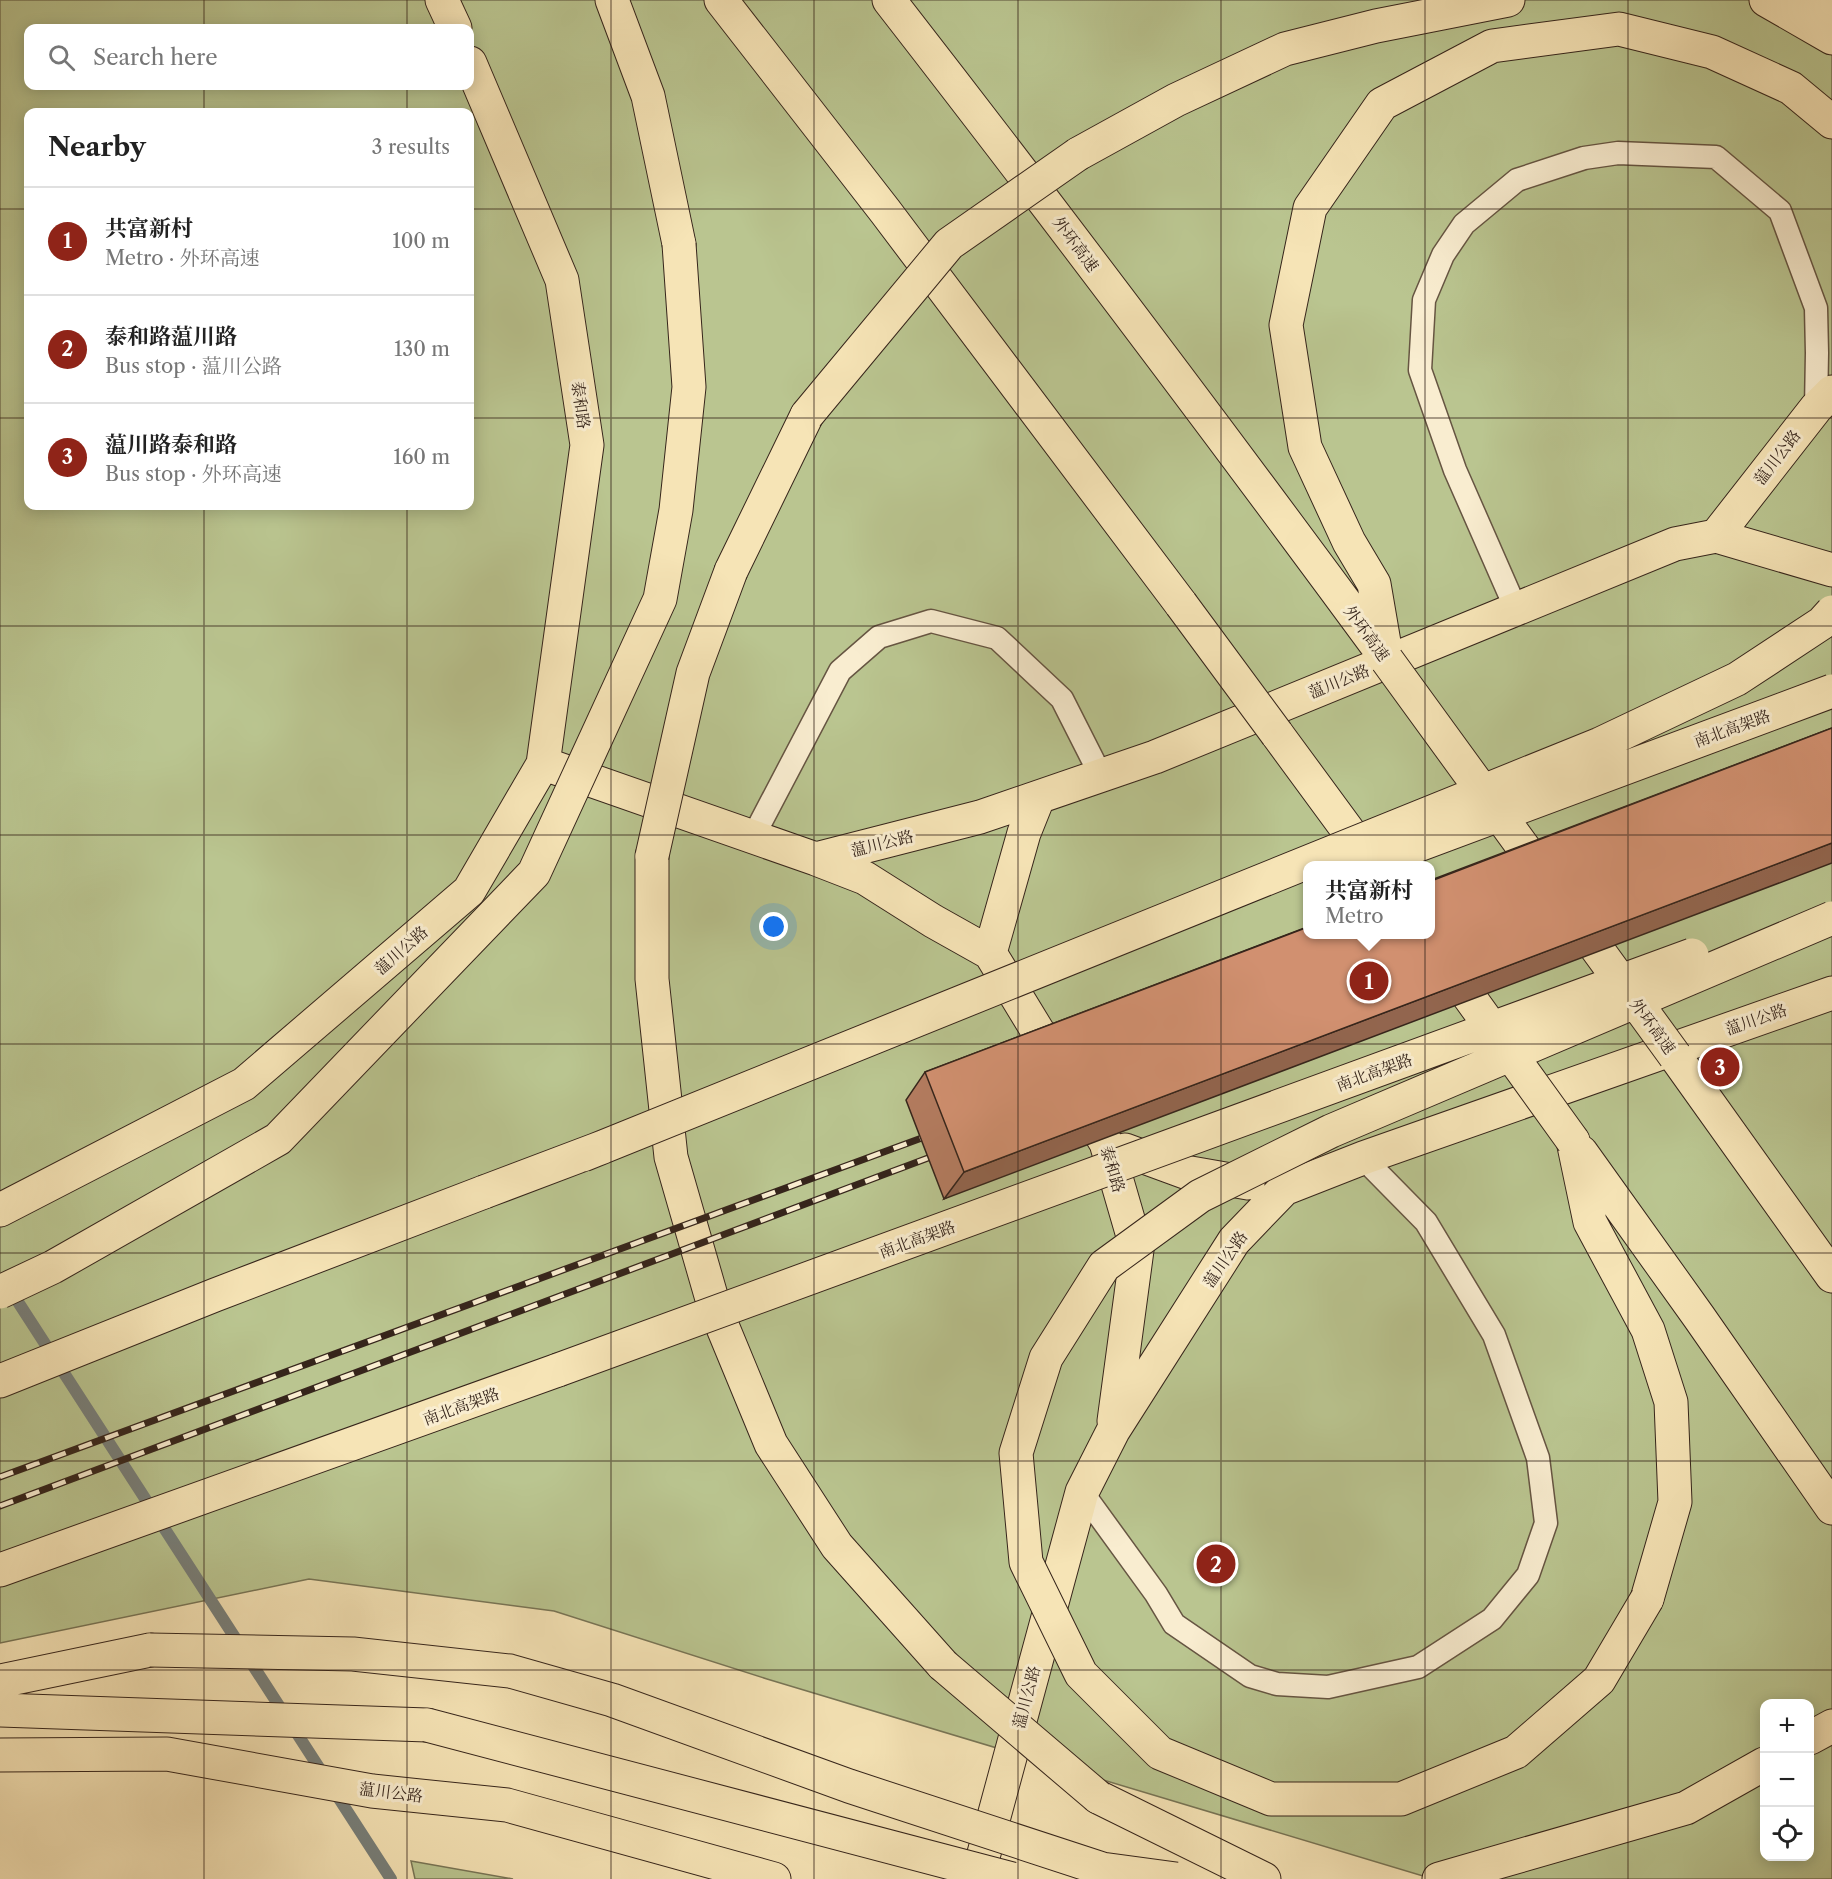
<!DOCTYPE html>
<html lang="en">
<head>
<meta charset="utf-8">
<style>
	:root { --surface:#fff; --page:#f2f2f2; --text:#222; --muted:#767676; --line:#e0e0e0; --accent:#8f2418 }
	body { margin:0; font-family:"Libre Caslon Text","Noto Serif SC",serif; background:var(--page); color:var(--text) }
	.controls { position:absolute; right:18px; bottom:18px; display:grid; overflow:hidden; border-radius:12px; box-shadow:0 3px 15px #0003 }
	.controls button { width:54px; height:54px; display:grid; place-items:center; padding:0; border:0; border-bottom:2px solid var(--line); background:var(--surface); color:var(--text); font:30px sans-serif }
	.you { position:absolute; left:774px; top:927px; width:21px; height:21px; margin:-15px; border:4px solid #fff; border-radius:50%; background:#1a73e8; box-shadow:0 0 0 9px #1a73e833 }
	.badge { display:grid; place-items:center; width:39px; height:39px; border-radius:50%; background:var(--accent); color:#fff; font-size:20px; font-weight:700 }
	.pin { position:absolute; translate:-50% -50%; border:3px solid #fff; box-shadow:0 2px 6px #0006 }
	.popup { position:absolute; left:1303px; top:861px; width:132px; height:78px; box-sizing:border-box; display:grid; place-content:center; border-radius:12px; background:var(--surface); filter:drop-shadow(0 2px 4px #0005); font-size:20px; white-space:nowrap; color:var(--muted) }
	.popup b { font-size:22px; color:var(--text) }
	.popup::after { content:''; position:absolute; left:50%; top:100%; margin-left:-12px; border:12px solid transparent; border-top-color:var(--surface) }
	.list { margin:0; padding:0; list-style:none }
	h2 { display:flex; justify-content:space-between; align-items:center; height:78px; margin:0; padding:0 24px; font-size:26px }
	h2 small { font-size:20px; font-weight:400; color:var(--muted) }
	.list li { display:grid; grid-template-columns:39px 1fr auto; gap:18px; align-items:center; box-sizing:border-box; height:108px; padding:0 24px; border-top:2px solid var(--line) }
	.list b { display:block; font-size:22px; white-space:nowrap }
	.list p { margin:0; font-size:20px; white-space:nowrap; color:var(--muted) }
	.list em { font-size:20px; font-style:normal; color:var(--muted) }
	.icon { flex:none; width:33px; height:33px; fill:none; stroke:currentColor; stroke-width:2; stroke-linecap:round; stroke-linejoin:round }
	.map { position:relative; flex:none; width:1832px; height:1879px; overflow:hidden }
	.search { position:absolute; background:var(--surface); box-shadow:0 3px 15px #0003; left:24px; top:24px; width:450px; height:66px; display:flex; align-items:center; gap:15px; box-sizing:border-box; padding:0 21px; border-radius:12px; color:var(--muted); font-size:22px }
	.panel { position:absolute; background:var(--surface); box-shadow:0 3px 15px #0003; left:24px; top:108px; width:450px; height:402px; border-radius:12px }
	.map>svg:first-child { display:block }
</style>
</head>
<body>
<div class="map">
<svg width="1832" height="1879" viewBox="0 0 1832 1879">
	<rect width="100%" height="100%" fill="#f6e4b6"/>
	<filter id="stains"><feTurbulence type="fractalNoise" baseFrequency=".00333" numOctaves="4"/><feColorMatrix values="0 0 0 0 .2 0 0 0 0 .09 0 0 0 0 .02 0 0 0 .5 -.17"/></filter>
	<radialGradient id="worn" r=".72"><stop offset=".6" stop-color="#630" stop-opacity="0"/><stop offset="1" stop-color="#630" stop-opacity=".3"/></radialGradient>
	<path fill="#bac590" stroke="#787556" stroke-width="1.5" fill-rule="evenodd" d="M 0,0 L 1832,0 L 1832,1879 L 1433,1879 L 767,1679 L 554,1611 L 309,1579 L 0,1643 ZM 28,28 L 470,28 L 470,86 L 28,86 ZM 28,112 L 470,112 L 470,506 L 28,506 ZM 1308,866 L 1430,866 L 1430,934 L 1308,934 ZM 1764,1704 L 1810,1704 L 1810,1856 L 1764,1856 Z
		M 411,1861 L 513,1879 L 415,1879 Z"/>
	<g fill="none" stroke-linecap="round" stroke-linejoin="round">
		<path stroke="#777f7a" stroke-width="12" d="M 9,1288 L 391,1879"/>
		<defs>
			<path id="lane" d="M 1516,609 L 1455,470 L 1420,370 L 1424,300 L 1443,255 L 1464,224 L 1517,180 L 1584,158 L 1618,153 L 1716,157 L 1780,211 L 1816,308 L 1817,353 L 1816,408
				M 753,837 L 840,671 L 879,637 L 931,621 L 997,638 L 1062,699 L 1101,776
				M 1082,1492 L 1156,1594 L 1174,1624 L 1250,1676 L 1277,1684 L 1328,1687 L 1418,1667 L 1492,1619 L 1528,1575 L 1546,1523 L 1538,1458 L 1494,1335 L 1426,1222 L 1363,1158"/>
			<path id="primary" d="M 442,0 L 455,28
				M 1716,536 L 1832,570
				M 553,767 L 816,859 L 865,878 L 933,921 L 990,953 L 1106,1143 L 1137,1250 L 1114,1421
				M 816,859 L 980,817 L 1155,757 L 1675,544 L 1716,536 L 1816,408 L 1832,392
				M 990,953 L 1024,833 L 1038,798
				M 1125,1150 L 1185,1172 L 1248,1183
				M 0,1210 L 244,1084 L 469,891 L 543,764 L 587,445 L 562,280 L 470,63
				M 0,1755 L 167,1754 L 372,1791 L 507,1805 L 774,1879
				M 977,1879 L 1082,1492 L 1113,1431 L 1234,1241 L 1284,1189 L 1363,1158 L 1832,993"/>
			<path id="highway" d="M 612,0 L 648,96 L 679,244
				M 721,0 L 885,211 L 1181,604
				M 889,0 C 1057,216 1221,434 1383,654
				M 1766,0 L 1832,38
				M 1793,0 L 1832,6
				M 1078,154 L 1176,100 L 1285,49 L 1376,26 L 1508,0
				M 731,571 L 807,415
				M 1387,660 L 1374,584 L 1349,542 L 1305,447 L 1286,325 L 1310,208 L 1382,104 L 1492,46 L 1619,29 L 1712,52 L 1791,88 L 1832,122
				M 1277,734 L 1374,866
				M 652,856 L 652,979 L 671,1157 L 714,1306 L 771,1444 L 837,1546 L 943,1665
				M 1675,1056 L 1832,1276
				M 1573,1141 L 1590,1222 L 1648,1330 L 1671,1402 L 1675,1502 L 1647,1599
				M 1581,1152 L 1699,1317 L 1832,1508
				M 0,1381 L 215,1295 L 484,1192
				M 0,1570 L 558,1370
				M 0,1681 L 150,1650
				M 0,1710 L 427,1725
				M 1810,1738 L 1832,1726
				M 1098,1797 L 1264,1879
				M 1439,1879 L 1686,1808 L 1764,1764"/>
		</defs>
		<use href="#lane" stroke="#665542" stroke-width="25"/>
		<use href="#primary" stroke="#36251b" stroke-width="35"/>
		<use href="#highway" stroke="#36251b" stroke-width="35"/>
		<use href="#lane" stroke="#f9edd0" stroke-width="22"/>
		<use href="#primary" stroke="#f6e4b6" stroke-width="33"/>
		<use href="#highway" stroke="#f6e4b6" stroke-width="33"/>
		<defs>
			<path id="rail" d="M 0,1477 L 938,1132
				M 0,1506 L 944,1152"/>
		</defs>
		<use href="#rail" stroke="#36251b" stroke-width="7"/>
		<use href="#rail" stroke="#f9edd0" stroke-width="4.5" stroke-dasharray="14" stroke-linecap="butt"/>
		<defs>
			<path id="highway-bridge" d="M 807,415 L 949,244 L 1078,154
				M 1181,604 L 1277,734
				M 1387,660 L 1675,1056
				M 652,856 L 693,673 L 731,571
				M 1362,866 L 1832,691
				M 1424,934 L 1573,1141
				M 583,1155 L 1600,744 L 1737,679 L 1822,623 L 1832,612
				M 484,1192 L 603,1147
				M 0,1292 L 53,1267 L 278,1139 L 534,873 L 660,599 L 676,510 L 689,387 L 679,244
				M 558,1370 L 1692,955
				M 1647,1599 L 1599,1680 L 1516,1752 L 1401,1799 L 1271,1799 L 1160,1753 L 1081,1674 L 1026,1562 L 1016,1453 L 1046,1358 L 1104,1266 L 1200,1196 L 1331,1131 L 1832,918
				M 150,1650 L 353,1654 L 510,1671 L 612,1700 L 849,1786 L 1102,1869 L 1176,1879
				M 943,1665 L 1098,1797
				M 427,1725 L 1012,1879"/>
		</defs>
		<use href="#highway-bridge" stroke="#36251b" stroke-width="35" stroke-linecap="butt"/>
		<use href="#highway-bridge" stroke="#f6e4b6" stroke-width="33"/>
	</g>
	<path fill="#b47c60" stroke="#36251b" stroke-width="1.5" d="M 1832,728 L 944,1199 L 906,1100 L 925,1072 Z"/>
	<path fill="#92654e" stroke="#36251b" stroke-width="1.5" d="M 1832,843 L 1832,863 L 944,1199 L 964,1172 Z"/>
	<path fill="#d19070" stroke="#36251b" stroke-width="1.5" d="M 1832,728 L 1832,843 L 964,1172 L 925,1072 L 1308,927 L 1308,934 L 1431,934 L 1431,881 Z"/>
	<path fill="none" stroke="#36251b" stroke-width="1.5" stroke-opacity="0.55" d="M 204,0 L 204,28M 407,0 L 407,28M 611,0 L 611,1879M 814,0 L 814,1879M 1018,0 L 1018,1879M 1221,0 L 1221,1879M 1425,0 L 1425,1879M 1628,0 L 1628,1879M 204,86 L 204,112M 407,86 L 407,112M 0,209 L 28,209M 470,209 L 1832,209M 0,418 L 28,418M 470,418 L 1832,418M 204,506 L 204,1879M 407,506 L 407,1879M 0,626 L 1832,626M 0,835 L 1832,835M 0,1044 L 1832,1044M 0,1253 L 1832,1253M 0,1461 L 1832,1461M 0,1670 L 1832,1670"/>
	<g text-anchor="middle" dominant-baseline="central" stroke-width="6" stroke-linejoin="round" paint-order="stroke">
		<g font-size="16" fill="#36251b" stroke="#f9edd0">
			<text transform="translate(1076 244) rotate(53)">外环高速</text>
			<text transform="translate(581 405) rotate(82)">泰和路</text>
			<text transform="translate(1777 457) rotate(-52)">蕰川公路</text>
			<text transform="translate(1367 633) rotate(54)">外环高速</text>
			<text transform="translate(1339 681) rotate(-22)">蕰川公路</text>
			<text transform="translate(1732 728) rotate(-20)">南北高架路</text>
			<text transform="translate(882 843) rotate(-14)">蕰川公路</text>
			<text transform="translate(401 950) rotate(-41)">蕰川公路</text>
			<text transform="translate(1756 1019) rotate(-19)">蕰川公路</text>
			<text transform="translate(1653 1026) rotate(54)">外环高速</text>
			<text transform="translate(1374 1072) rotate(-20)">南北高架路</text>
			<text transform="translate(1113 1169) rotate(73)">泰和路</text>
			<text transform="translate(917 1239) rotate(-20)">南北高架路</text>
			<text transform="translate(1225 1259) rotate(-55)">蕰川公路</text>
			<text transform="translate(461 1406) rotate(-20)">南北高架路</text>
			<text transform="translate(1026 1697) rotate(-75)">蕰川公路</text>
			<text transform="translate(391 1792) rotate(7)">蕰川公路</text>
		</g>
	</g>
	<rect width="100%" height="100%" filter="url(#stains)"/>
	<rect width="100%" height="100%" fill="url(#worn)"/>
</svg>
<div class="controls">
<button>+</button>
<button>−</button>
<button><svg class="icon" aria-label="locate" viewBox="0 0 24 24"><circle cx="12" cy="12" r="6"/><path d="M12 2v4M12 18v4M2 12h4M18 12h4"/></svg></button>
</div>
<div class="you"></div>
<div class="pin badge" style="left:1369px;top:981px">1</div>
<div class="popup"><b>共富新村</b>Metro</div>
<div class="pin badge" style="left:1216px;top:1564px">2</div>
<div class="pin badge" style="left:1720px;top:1067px">3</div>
<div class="search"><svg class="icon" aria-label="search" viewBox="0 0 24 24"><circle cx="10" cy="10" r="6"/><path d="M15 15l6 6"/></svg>Search here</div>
<section class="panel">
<h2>Nearby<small>3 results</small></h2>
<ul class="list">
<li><span class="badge">1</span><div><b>共富新村</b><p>Metro · 外环高速</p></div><em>100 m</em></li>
<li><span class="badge">2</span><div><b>泰和路蕰川路</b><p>Bus stop · 蕰川公路</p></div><em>130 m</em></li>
<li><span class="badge">3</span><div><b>蕰川路泰和路</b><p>Bus stop · 外环高速</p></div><em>160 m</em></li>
</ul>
</section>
</div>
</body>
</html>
